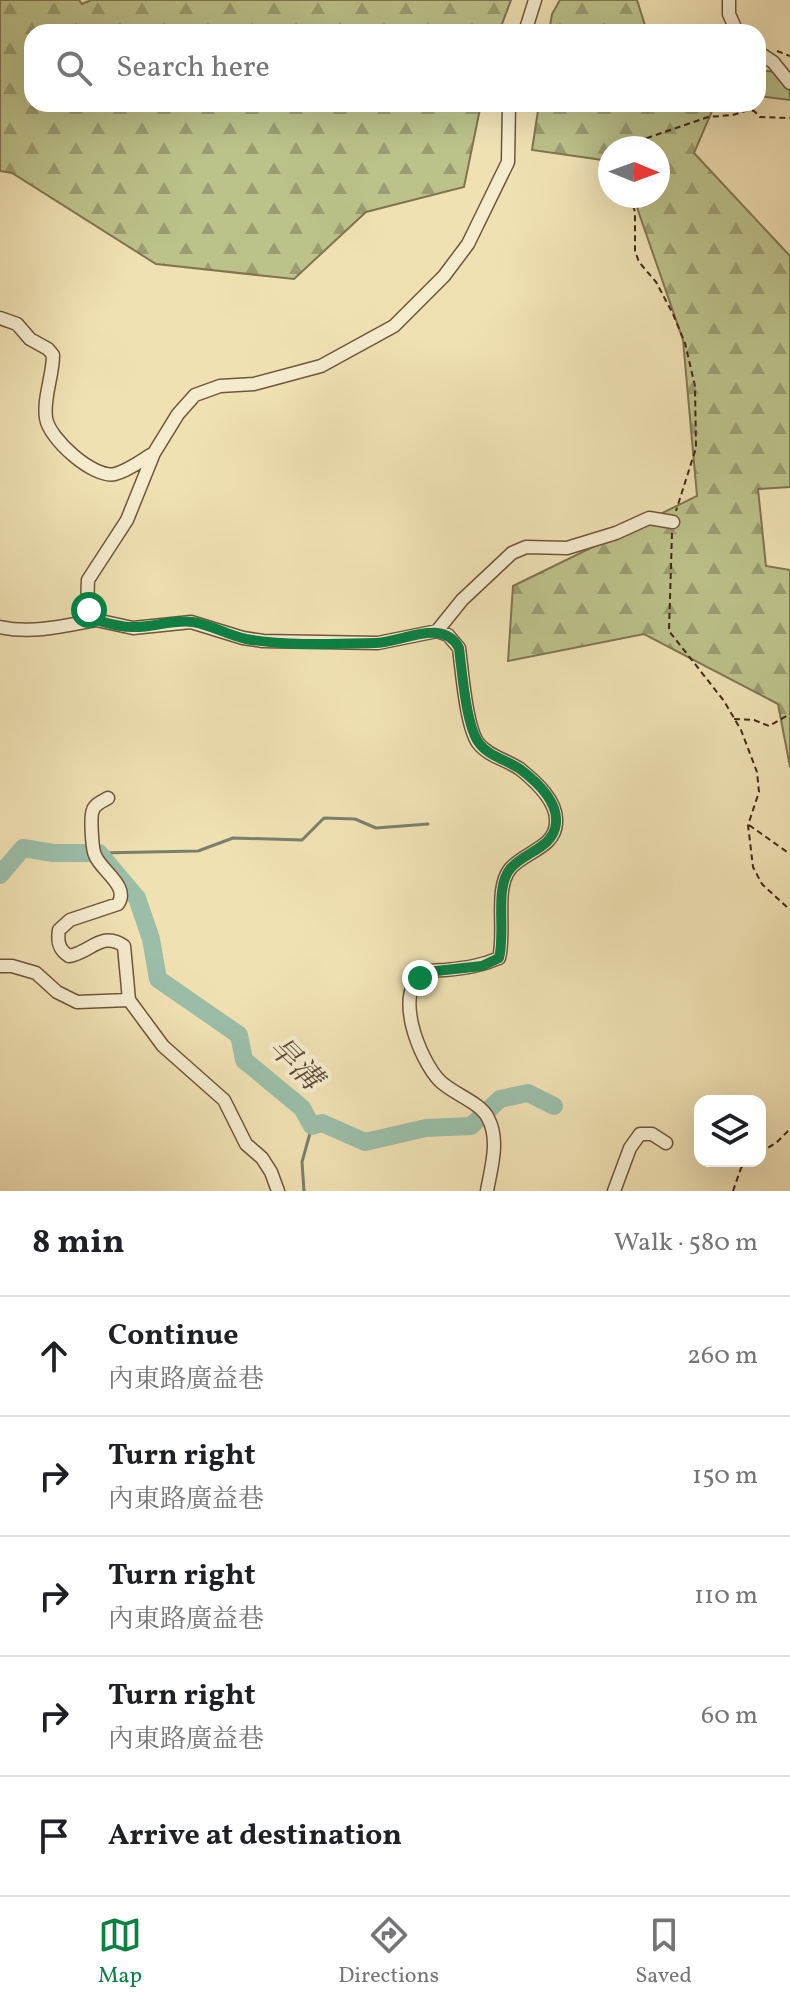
<!DOCTYPE html>
<html lang="en">
<head>
<meta charset="utf-8">
<style>
	:root { --surface:#fff; --page:#f6f6f6; --text:#202124; --muted:#757577; --line:#e0e0e0; --accent:#0b8043 }
	body { margin:0; font-family:Vollkorn,"Noto Serif TC",serif; background:var(--page); color:var(--text) }
	.controls { position:absolute; right:24px; bottom:24px; display:grid; overflow:hidden; border-radius:16px; box-shadow:0 8px 32px #0002 }
	.controls button { width:72px; height:72px; display:grid; place-items:center; padding:0; border:0; border-bottom:2px solid var(--line); background:var(--surface); color:var(--text); font:40px sans-serif }
	.compass { position:absolute; left:598px; top:136px; width:72px; height:72px; border-radius:50%; background:var(--surface); box-shadow:0 8px 32px #0002; rotate:91deg }
	.stop { position:absolute; width:24px; height:24px; margin:-18px; border:6px solid #0b8043; border-radius:50%; background:#fff }
	.stop.end { background:#0b8043; border-color:#fff; box-shadow:0 2px 8px #0008 }
	.list { margin:0; padding:0; list-style:none }
	h2 { display:flex; justify-content:space-between; align-items:center; height:104px; margin:0; padding:0 32px; font-size:34px }
	h2 small { font-size:26px; font-weight:400; color:var(--muted) }
	.list li { display:grid; grid-template-columns:52px 1fr auto; gap:24px; align-items:center; box-sizing:border-box; height:120px; padding:0 32px; border-top:2px solid var(--line) }
	.list b { display:block; font-size:30px; white-space:nowrap }
	.list p { margin:0; font-size:26px; white-space:nowrap; color:var(--muted) }
	.list em { font-size:26px; font-style:normal; color:var(--muted) }
	.icon { flex:none; width:44px; height:44px; fill:none; stroke:currentColor; stroke-width:2; stroke-linecap:round; stroke-linejoin:round }
	.map { position:relative; flex:none; width:790px; height:1191px; overflow:hidden }
	.search { position:absolute; background:var(--surface); box-shadow:0 8px 32px #0002; left:24px; right:24px; top:24px; height:88px; display:flex; align-items:center; gap:20px; box-sizing:border-box; padding:0 28px; border-radius:24px; color:var(--muted); font-size:30px }
	.sheet { height:704px; background:var(--surface) }
	nav { display:flex; justify-content:space-around; align-items:center; box-sizing:border-box; height:112px; border-top:2px solid var(--line); background:var(--surface); font-size:22px; color:var(--muted) }
	nav a { display:grid; justify-items:center; gap:4px }
	nav .on { color:var(--accent) }
	.map>svg:first-child { display:block }
</style>
</head>
<body>
<div class="map">
<svg width="790" height="1191" viewBox="0 0 790 1191">
	<defs>
		<pattern id="forest-firs" width="22" height="20" patternUnits="userSpaceOnUse" patternTransform="scale(2)"><rect width="22" height="20" fill="#bcc28a"/><path d="M5 1l3.5 6h-7zM16 11l3.5 6h-7z" fill="#9b9d70"/></pattern>
	</defs>
	<rect width="100%" height="100%" fill="#f0e1b3"/>
	<filter id="stains"><feTurbulence type="fractalNoise" baseFrequency=".0025" numOctaves="4"/><feColorMatrix values="0 0 0 0 .2 0 0 0 0 .09 0 0 0 0 .02 0 0 0 .5 -.17"/></filter>
	<radialGradient id="worn" r=".72"><stop offset=".6" stop-color="#630" stop-opacity="0"/><stop offset="1" stop-color="#630" stop-opacity=".3"/></radialGradient>
	<path fill="url(#forest-firs)" stroke="#807450" stroke-width="2" d="M 0,0 L 79,0 L 82,4 L 91,0 L 511,0 L 499,32 L 32,32 L 32,104 L 481,104 L 464,187 L 366,212 L 294,279 L 156,264 L 12,173 L 0,171 Z
		M 560,0 L 637,0 L 647,32 L 549,32 L 552,14 Z
		M 758,70 L 789,73 L 790,100 L 758,96 Z
		M 539,104 L 715,104 L 694,153 L 790,256 L 790,487 L 758,489 L 766,566 L 790,570 L 790,767 L 778,704 L 644,634 L 508,661 L 513,586 L 697,496 L 683,340 L 633,196 L 658,196 L 658,148 L 610,148 L 610,161 L 532,150 Z"/>
	<g fill="none" stroke-linecap="round" stroke-linejoin="round">
		<path stroke="#79816e" stroke-width="3" d="M 99,853 L 198,851 L 233,838 L 302,840 L 324,818 L 355,819 L 376,828 L 428,824
			M 304,1191 L 302,1162 L 312,1126"/>
		<path stroke="#9bbea9" stroke-width="18" d="M 0,875 L 23,848 L 53,853 L 99,853 L 137,898 L 151,939 L 158,979 L 239,1035 L 244,1060 L 302,1108 L 312,1126 L 322,1123 L 365,1142 L 426,1128 L 471,1126 L 500,1099 L 528,1093 L 554,1106"/>
		<defs>
			<path id="minor" d="M 729,0 L 729,14 L 737,32
				M 525,32 L 535,0
				M 758,52 L 773,62 L 790,83
				M 0,318 L 17,324 L 30,339 L 48,349 L 53,355 C 53,376 43,398 46,418 C 49,439 94,479 115,474 C 128,471 142,460 154,453
				M 0,627 C 32,634 64,626 96,620
				M 437,631 L 462,600 L 512,553 L 526,547 L 567,548 L 616,533 L 649,518 L 673,522
				M 108,798 C 103,801 95,804 93,810 C 90,816 92,849 95,855 C 101,871 130,886 118,904 L 70,920 L 59,930 C 57,942 59,950 69,956 C 90,953 102,930 124,946 L 129,1000
				M 0,966 L 12,966 L 36,973 L 57,992 L 77,1002 L 129,1000 L 163,1046 L 224,1100 L 246,1144 L 262,1158 L 271,1172 L 278,1191
				M 487,1191 C 491,1168 500,1140 488,1118 C 480,1102 453,1094 440,1081 C 420,1061 390,988 427,972 C 432,970 440,970 445,970 C 465,968 481,966 499,958 C 506,932 494,889 510,869 C 524,852 555,848 556,823 C 558,801 535,781 520,769 C 507,760 488,756 478,743 C 466,726 462,670 459,648 L 448,635 L 437,631 L 378,643 L 263,641 L 243,638 L 191,622 L 133,628 L 96,620 C 87,606 87,596 88,580 L 127,520 L 154,453 L 178,414 L 195,395 L 220,386 L 254,384 L 321,366 L 394,326 L 444,276 L 468,244 L 508,162 L 509,104
				M 614,1191 L 630,1148 L 640,1134 L 652,1134 L 666,1143"/>
		</defs>
		<use href="#minor" stroke="#70553c" stroke-width="15"/>
		<path stroke="#452615" stroke-width="2" stroke-dasharray="6 4" stroke-linecap="butt" d="M 777,51 L 790,56
			M 618,148 L 708,117 L 733,115 L 749,110 L 754,111 L 760,117 L 790,118
			M 630,196 L 635,212 L 635,251 L 639,262 L 656,282 L 673,314 L 685,343 L 695,386 L 696,448 L 676,511
			M 672,533 L 669,631 L 724,701 L 741,730 L 757,772 L 759,792 L 748,825 L 753,867 L 762,884 L 790,910
			M 734,719 L 754,720 L 769,726 L 790,714
			M 749,825 L 790,854
			M 760,1153 L 777,1142 L 790,1129
			M 733,1191 L 741,1168 L 750,1161"/>
		<use href="#minor" stroke="#f5ecce" stroke-width="12"/>
	</g>
	<g fill="none" stroke-linecap="round" stroke-linejoin="round">
		<path stroke="#0b8043" stroke-width="10" d="M 89,610 L 96,620 C 107,623 119,627 132,627 C 152,628 173,619 193,622 C 211,625 228,635 246,639 C 284,646 335,644 375,643 C 401,643 443,617 459,648 C 462,671 466,726 479,743 C 488,756 507,760 520,769 C 536,781 558,801 556,823 C 554,848 524,852 510,869 C 494,889 506,932 499,958 L 482,966 L 427,972 L 420,978"/>
	</g>
	<g text-anchor="middle" dominant-baseline="central" stroke-width="8" stroke-linejoin="round" paint-order="stroke">
		<g font-size="30" font-style="italic" fill="#5a4c3a" stroke="#f5ecce">
			<text transform="translate(294 1064) rotate(45)">旱溝</text>
		</g>
	</g>
	<rect width="100%" height="100%" filter="url(#stains)"/>
	<rect width="100%" height="100%" fill="url(#worn)"/>
</svg>
<div class="controls">
<button><svg class="icon" aria-label="layers" viewBox="0 0 24 24"><path d="M12 4l9 5-9 5-9-5zM3 14l9 5 9-5"/></svg></button>
</div>
<svg class="compass" viewBox="-18 -18 36 36"><path d="M0-13l5 13h-10z" fill="#e53935"/><path d="M0 13l5-13h-10z" fill="#757577"/></svg>
<div class="stop" style="left:89px;top:610px"></div>
<div class="stop end" style="left:420px;top:978px"></div>
<div class="search"><svg class="icon" aria-label="search" viewBox="0 0 24 24"><circle cx="10" cy="10" r="6"/><path d="M15 15l6 6"/></svg>Search here</div>
</div>
<section class="sheet">
<h2>8 min<small>Walk · 580 m</small></h2>
<ul class="list">
<li><svg class="icon" aria-label="ahead" viewBox="0 0 24 24"><path d="M12 20V5M6 11l6-6 6 6"/></svg><div><b>Continue</b><p>內東路廣益巷</p></div><em>260 m</em></li>
<li><svg class="icon" aria-label="right" viewBox="0 0 24 24"><path d="M7 20v-9h11M14 6l5 5-5 5"/></svg><div><b>Turn right</b><p>內東路廣益巷</p></div><em>150 m</em></li>
<li><svg class="icon" aria-label="right" viewBox="0 0 24 24"><path d="M7 20v-9h11M14 6l5 5-5 5"/></svg><div><b>Turn right</b><p>內東路廣益巷</p></div><em>110 m</em></li>
<li><svg class="icon" aria-label="right" viewBox="0 0 24 24"><path d="M7 20v-9h11M14 6l5 5-5 5"/></svg><div><b>Turn right</b><p>內東路廣益巷</p></div><em>60 m</em></li>
<li><svg class="icon" aria-label="arrive" viewBox="0 0 24 24"><path d="M6 21V4h12l-3 4 3 4H6"/></svg><div><b>Arrive at destination</b></div></li>
</ul>
</section>
<nav>
<a class="on"><svg class="icon" aria-label="map" viewBox="0 0 24 24"><path d="M3 6l6-2 6 2 6-2v14l-6 2-6-2-6 2zM9 4v14M15 6v14"/></svg>Map</a>
<a><svg class="icon" aria-label="directions" viewBox="0 0 24 24"><path d="M12 3l9 9-9 9-9-9zM9 14v-3h6M13 9l2 2-2 2"/></svg>Directions</a>
<a><svg class="icon" aria-label="saved" viewBox="0 0 24 24"><path d="M7 4h10v16l-5-4-5 4z"/></svg>Saved</a>
</nav>
</body>
</html>
